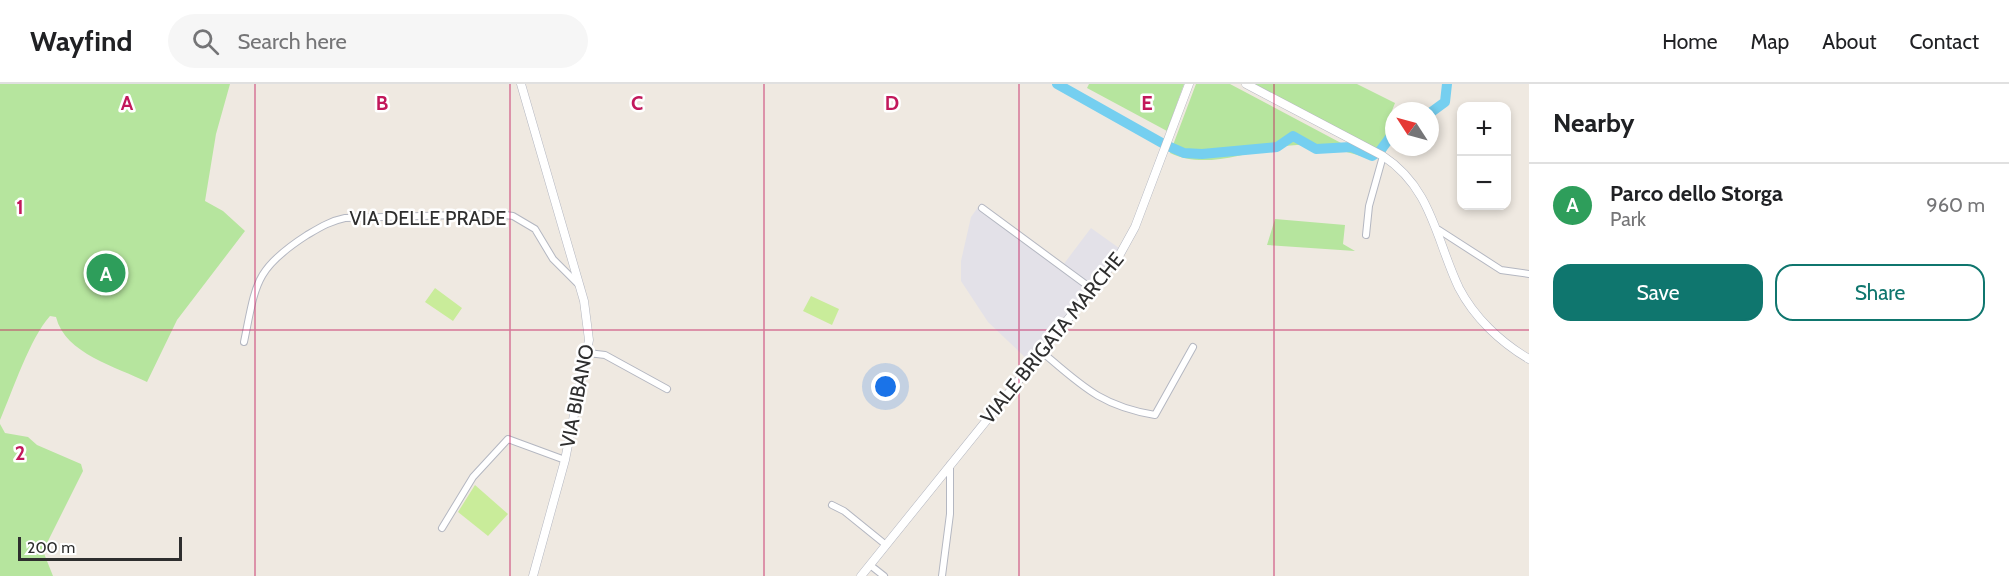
<!DOCTYPE html>
<html lang="en">
<head>
<meta charset="utf-8">
<style>
	:root { --surface:#fff; --page:#f6f6f6; --text:#202124; --muted:#757577; --line:#e0e0e0; --accent:#0f766e }
	body { margin:0; font-family:Cabin,sans-serif; background:var(--page); color:var(--text) }
	.controls { position:absolute; right:18px; top:18px; display:grid; overflow:hidden; border-radius:12px; box-shadow:0 3px 9px #0003 }
	.controls button { width:54px; height:54px; display:grid; place-items:center; padding:0; border:0; border-bottom:2px solid var(--line); background:var(--surface); color:var(--text); font:30px sans-serif }
	.compass { position:absolute; left:1385px; top:18px; width:54px; height:54px; border-radius:50%; background:var(--surface); box-shadow:0 3px 9px #0003; rotate:306deg }
	.scale { position:absolute; left:18px; bottom:15px; width:164px; box-sizing:border-box; padding-left:6px; border:3px solid #2e2e2e; border-top:0; font-size:16px; line-height:21px; white-space:nowrap; color:#2e2e2e; -webkit-text-stroke:4px #fff; paint-order:stroke }
	.you { position:absolute; left:886px; top:303px; width:21px; height:21px; margin:-15px; border:4px solid #fff; border-radius:50%; background:#1a73e8; box-shadow:0 0 0 9px #1a73e833 }
	.badge { display:grid; place-items:center; width:39px; height:39px; border-radius:50%; background:var(--accent); color:#fff; font-size:20px; font-weight:700 }
	.pin { position:absolute; translate:-50% -50%; border:3px solid #fff; box-shadow:0 2px 6px #0006 }
	.list { margin:0; padding:0; list-style:none }
	h2 { display:flex; justify-content:space-between; align-items:center; height:78px; margin:0; padding:0 24px; font-size:26px }
	h2 small { font-size:20px; font-weight:400; color:var(--muted) }
	.list li { display:grid; grid-template-columns:39px 1fr auto; gap:18px; align-items:center; box-sizing:border-box; height:84px; padding:0 24px; border-top:2px solid var(--line) }
	.list b { display:block; font-size:22px; white-space:nowrap }
	.list p { margin:0; font-size:20px; white-space:nowrap; color:var(--muted) }
	.list em { font-size:20px; font-style:normal; color:var(--muted) }
	.actions { display:flex; gap:12px; padding:18px 24px }
	.actions a { flex:1; padding:14px 0; border:2px solid var(--accent); border-radius:18px; text-align:center; font-size:21px; color:var(--accent) }
	.actions .main { background:var(--accent); color:#fff }
	.icon { flex:none; width:33px; height:33px; fill:none; stroke:currentColor; stroke-width:2; stroke-linecap:round; stroke-linejoin:round }
	.map { position:relative; flex:none; width:1529px; height:492px; overflow:hidden }
	header { display:flex; align-items:center; gap:36px; box-sizing:border-box; height:84px; padding:0 30px; background:var(--surface); border-bottom:2px solid var(--line) }
	header strong { font-size:28px }
	nav { display:flex; gap:33px; margin-inline-start:auto; font-size:21px }
	.search { width:420px; height:54px; background:var(--page); display:flex; align-items:center; gap:15px; box-sizing:border-box; padding:0 21px; border-radius:33px; color:var(--muted); font-size:22px }
	main { display:flex }
	aside { flex:1; background:var(--surface) }
	.map>svg:first-child { display:block }
</style>
</head>
<body>
<header>
<strong>Wayfind</strong>
<div class="search"><svg class="icon" aria-label="search" viewBox="0 0 24 24"><circle cx="10" cy="10" r="6"/><path d="M15 15l6 6"/></svg>Search here</div>
<nav><a>Home</a><a>Map</a><a>About</a><a>Contact</a></nav>
</header>
<main>
<div class="map">
<svg width="1529" height="492" viewBox="0 0 1529 492">
	<rect width="100%" height="100%" fill="#efe9e1"/>
	<path fill="#e3e1e8" d="M 981,119 L 1063,181 L 1091,144 L 1119,164 L 1029,277 L 988,238 L 961,197 L 961,177 L 971,133 Z"/>
	<path fill="#b6e59e" d="M 0,0 L 230,0 L 216,50 L 205,117 L 223,127 L 245,147 L 177,236 L 147,298 C 117,283 65,270 56,233 L 50,232 C 30,254 13,306 0,336 Z
		M 1089,0 L 1184,0 L 1167,47 L 1087,4 Z
		M 1196,0 L 1230,0 L 1373,76 C 1350,68 1322,61 1297,61 C 1256,63 1209,88 1170,69 Z
		M 1248,0 L 1357,0 L 1395,19 L 1387,39 L 1394,42 L 1394,54 L 1383,72 Z
		M 1275,135 L 1345,141 L 1343,160 L 1355,167 L 1267,161 Z
		M 0,340 L 5,349 L 28,353 L 37,361 L 81,380 L 83,387 L 43,467 L 53,492 L 0,492 Z"/>
	<path fill="#c9ec9a" d="M 435,204 L 462,224 L 453,237 L 425,218 Z
		M 811,212 L 839,225 L 832,241 L 803,227 Z
		M 475,401 L 508,430 L 488,452 L 458,428 Z"/>
	<g fill="none" stroke-linecap="round" stroke-linejoin="round">
		<path stroke="#75cff0" stroke-width="10" d="M 1057,0 L 1162,59
			M 1430,29 L 1445,18 L 1447,0
			M 1168,62 L 1184,69 L 1202,70 L 1277,63 L 1293,52 L 1316,65 L 1351,63 L 1372,72 L 1380,67 L 1394,48"/>
		<defs>
			<path id="minor" d="M 982,124 L 1092,205
				M 1439,146 L 1501,186 L 1529,190
				M 1366,151 L 1369,122 L 1383,72
				M 244,258 C 256,200 254,185 307,151 C 319,144 330,137 345,134 L 498,130 L 513,132 L 535,145 L 553,175 L 580,202
				M 1042,268 C 1082,302 1101,322 1155,331 L 1193,263
				M 588,269 L 605,271 L 667,305
				M 832,421 L 844,427 L 886,461
				M 442,444 L 473,393 L 508,355 L 565,376
				M 870,481 L 884,492
				M 942,492 L 950,430 L 950,381"/>
			<path id="tertiary" d="M 521,0 L 584,217 L 589,256 L 565,376 L 533,492
				M 1246,0 L 1383,72 C 1432,104 1436,156 1459,204 C 1474,233 1500,258 1529,275
				M 861,492 L 1119,172 L 1135,143 L 1189,0"/>
		</defs>
		<use href="#minor" stroke="#b4b7c1" stroke-width="8"/>
		<use href="#tertiary" stroke="#b4b7c1" stroke-width="9"/>
		<use href="#minor" stroke="#fff" stroke-width="6"/>
		<use href="#tertiary" stroke="#fff" stroke-width="8"/>
	</g>
	<path fill="none" stroke="#c2185b" stroke-width="1.5" stroke-opacity="0.55" d="M 255,0 L 255,492M 510,0 L 510,492M 764,0 L 764,492M 1019,0 L 1019,492M 1274,0 L 1274,492M 0,246 L 1529,246"/>
	<g text-anchor="middle" dominant-baseline="central" stroke-width="5" stroke-linejoin="round" paint-order="stroke">
		<g font-size="20" fill="#2e2e2e" stroke="#fff">
			<text x="428" y="134">VIA DELLE PRADE</text>
			<text transform="translate(1052 254) rotate(-51)">VIALE BRIGATA MARCHE</text>
			<text transform="translate(577 312) rotate(-79)">VIA BIBANO</text>
		</g>
	</g>
	<g font-size="20" text-anchor="middle" font-weight="bold" fill="#c2185b" stroke="#fff" stroke-width="5" stroke-linejoin="round" paint-order="stroke">
		<text x="127" y="26">A</text>
		<text x="382" y="26">B</text>
		<text x="637" y="26">C</text>
		<text x="892" y="26">D</text>
		<text x="1147" y="26">E</text>
		<text x="20" y="130">1</text>
		<text x="20" y="376">2</text>
	</g>
</svg>
<div class="controls">
<button>+</button>
<button>−</button>
</div>
<svg class="compass" viewBox="-18 -18 36 36"><path d="M0-13l5 13h-10z" fill="#e53935"/><path d="M0 13l5-13h-10z" fill="#757577"/></svg>
<div class="scale">200 m</div>
<div class="you"></div>
<div class="pin badge" style="left:106px;top:189px;background:#2e9e5b">A</div>
</div>
<aside>
<h2>Nearby<small></small></h2>
<ul class="list">
<li><span class="badge" style="background:#2e9e5b">A</span><div><b>Parco dello Storga</b><p>Park</p></div><em>960 m</em></li>
</ul>
<div class="actions"><a class="main">Save</a><a>Share</a></div>
</aside>
</main>
</body>
</html>
